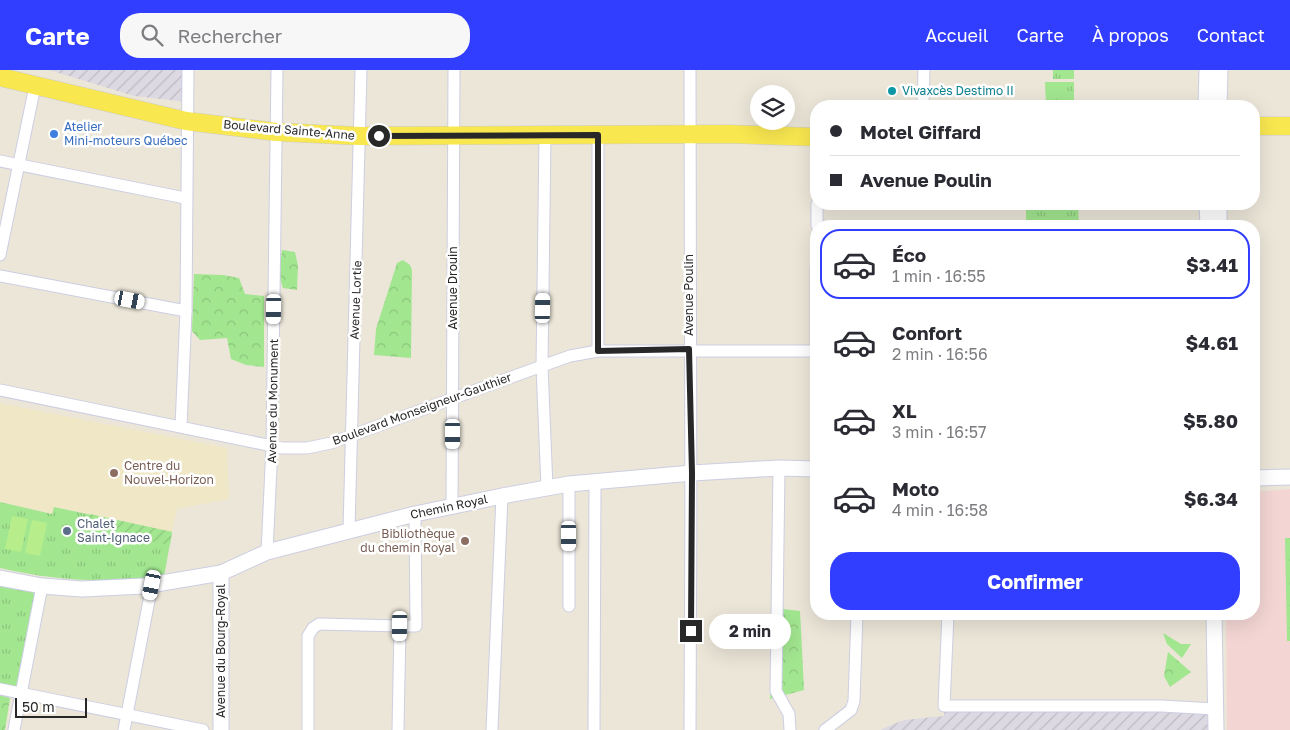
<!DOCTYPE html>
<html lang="fr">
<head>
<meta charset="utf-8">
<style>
	:root { --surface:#fff; --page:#f7f7f7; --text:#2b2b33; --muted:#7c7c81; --line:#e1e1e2; --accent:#313dff }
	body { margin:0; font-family:"Golos Text",sans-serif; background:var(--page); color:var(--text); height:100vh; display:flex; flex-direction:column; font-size:19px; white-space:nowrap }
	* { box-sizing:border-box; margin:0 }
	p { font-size:16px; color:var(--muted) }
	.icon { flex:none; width:28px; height:28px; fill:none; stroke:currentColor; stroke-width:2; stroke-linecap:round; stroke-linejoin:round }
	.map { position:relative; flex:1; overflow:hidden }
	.panel { position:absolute; left:810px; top:150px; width:450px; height:400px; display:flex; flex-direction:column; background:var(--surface); border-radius:20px; box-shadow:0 5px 20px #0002 }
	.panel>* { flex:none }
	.guide { position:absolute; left:810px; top:30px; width:450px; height:110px; border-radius:20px; box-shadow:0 5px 20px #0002; display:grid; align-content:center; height:110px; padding:0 20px; background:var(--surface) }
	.buttons { position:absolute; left:750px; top:15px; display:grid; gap:10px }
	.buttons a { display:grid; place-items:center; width:45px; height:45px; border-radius:50%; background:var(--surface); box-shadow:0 5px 20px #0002; font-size:25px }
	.scale { position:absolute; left:15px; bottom:12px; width:72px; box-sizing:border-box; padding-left:5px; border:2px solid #282828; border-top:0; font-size:14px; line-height:18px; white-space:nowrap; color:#282828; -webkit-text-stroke:4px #fff; paint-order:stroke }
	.end { position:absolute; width:22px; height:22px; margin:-11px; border:6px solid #282828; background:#fff; box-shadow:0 0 0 2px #fff }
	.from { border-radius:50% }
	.bubble { position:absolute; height:35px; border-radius:18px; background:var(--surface); box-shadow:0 5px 20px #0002; font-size:16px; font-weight:700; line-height:35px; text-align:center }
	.car { position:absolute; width:15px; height:30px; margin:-15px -8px; border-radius:6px; box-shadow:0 0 4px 1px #0007; background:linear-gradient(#fff 24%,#345 0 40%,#fff 0 76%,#345 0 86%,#fff 0) }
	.guide b { display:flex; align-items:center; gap:18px; height:48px; font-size:19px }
	.guide b+b { border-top:1px solid var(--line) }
	.guide i { width:12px; height:12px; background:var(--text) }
	ul { padding:9px 0 0; list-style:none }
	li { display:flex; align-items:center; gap:15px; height:70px; margin:0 10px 8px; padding:0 10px; border:2px solid transparent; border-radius:20px }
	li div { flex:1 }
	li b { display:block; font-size:19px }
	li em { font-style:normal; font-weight:700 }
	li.selected { border-color:var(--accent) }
	li>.icon { width:45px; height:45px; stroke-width:1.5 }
	.button { display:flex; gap:10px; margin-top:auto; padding:10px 20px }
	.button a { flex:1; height:58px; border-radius:20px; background:var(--accent); color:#fff; font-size:20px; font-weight:700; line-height:58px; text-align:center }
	header { display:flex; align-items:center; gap:30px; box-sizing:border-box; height:70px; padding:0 25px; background:var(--accent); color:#fff }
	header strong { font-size:24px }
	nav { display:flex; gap:28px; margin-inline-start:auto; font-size:18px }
	.search { width:350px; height:45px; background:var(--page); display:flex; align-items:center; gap:12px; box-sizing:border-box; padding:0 18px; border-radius:20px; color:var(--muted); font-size:19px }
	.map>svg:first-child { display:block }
	.industrial { fill:url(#industrial-furrows) }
	.education { fill:#efe7c6 }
	.medical { fill:#f3d6d4 }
	.forest { fill:url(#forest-crowns) }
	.park { fill:url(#park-tufts) }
	.garden { fill:url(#garden-furrows) }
	.pitch { fill:#b7ee8b }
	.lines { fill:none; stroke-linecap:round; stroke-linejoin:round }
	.street-casing { stroke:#cdcee2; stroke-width:13 }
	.secondary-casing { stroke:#cdcee2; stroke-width:17 }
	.primary-casing { stroke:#cbcbcb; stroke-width:19 }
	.street { stroke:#fff; stroke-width:11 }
	.secondary { stroke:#fff; stroke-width:15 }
	.primary { stroke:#f9e750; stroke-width:18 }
	.route { stroke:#282828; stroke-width:6 }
	.culture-dot { fill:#0f9aa8; stroke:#fff; stroke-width:2 }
	.shop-dot { fill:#3f7fe0; stroke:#fff; stroke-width:2 }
	.education-dot { fill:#8d6e63; stroke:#fff; stroke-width:2 }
	.service-dot { fill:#5c6f8a; stroke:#fff; stroke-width:2 }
	.labels { text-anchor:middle; stroke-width:5; stroke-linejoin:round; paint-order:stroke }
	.culture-label { font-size:12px; fill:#0d838f; stroke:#fff; text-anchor:start }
	.shop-label { font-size:12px; fill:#366cbe; stroke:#fff; text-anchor:start }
	.street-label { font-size:12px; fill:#282828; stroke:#fff }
	.education-label { font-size:12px; fill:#785e54; stroke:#fff; text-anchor:start }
	.service-label { font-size:12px; fill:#4e5e75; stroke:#fff; text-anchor:start }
</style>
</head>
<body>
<header>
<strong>Carte</strong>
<div class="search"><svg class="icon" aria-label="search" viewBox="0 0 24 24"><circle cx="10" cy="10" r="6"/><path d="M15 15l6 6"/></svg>Rechercher</div>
<nav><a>Accueil</a><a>Carte</a><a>À propos</a><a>Contact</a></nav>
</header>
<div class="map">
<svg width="1290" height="660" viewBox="0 0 1290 660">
	<defs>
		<pattern id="industrial-furrows" width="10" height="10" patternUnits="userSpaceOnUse" patternTransform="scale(1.25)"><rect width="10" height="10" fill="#ddd9e3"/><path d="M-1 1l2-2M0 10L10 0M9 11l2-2" fill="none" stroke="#bebac3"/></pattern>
		<pattern id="forest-crowns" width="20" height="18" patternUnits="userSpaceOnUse" patternTransform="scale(1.25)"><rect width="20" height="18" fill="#a2e690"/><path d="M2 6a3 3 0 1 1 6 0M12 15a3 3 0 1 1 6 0" fill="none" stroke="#8cc57c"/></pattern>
		<pattern id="park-tufts" width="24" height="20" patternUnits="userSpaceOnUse" patternTransform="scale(1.25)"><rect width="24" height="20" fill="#a2e690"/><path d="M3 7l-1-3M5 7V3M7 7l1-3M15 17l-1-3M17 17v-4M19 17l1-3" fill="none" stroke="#8cc57c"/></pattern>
		<pattern id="garden-furrows" width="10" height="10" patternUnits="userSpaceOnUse" patternTransform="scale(1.25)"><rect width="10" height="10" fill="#a2e690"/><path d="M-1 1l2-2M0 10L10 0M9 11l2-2" fill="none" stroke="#8cc57c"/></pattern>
	</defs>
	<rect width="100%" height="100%" fill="#ebe6d8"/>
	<!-- industrial -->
	<g class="industrial">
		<path d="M49,0H187V32L134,26Z"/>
		<path d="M944,636L1215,639L1216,660H880L904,650L944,646Z"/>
	</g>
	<!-- education -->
	<path class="education" d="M0,333L227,378L229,429L177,439L172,462L55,437L53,444L0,432Z"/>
	<!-- medical -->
	<path class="medical" d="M1290,419V660H1227L1226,544H1254V422Z"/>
	<!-- forest -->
	<g class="forest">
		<path d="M282,180L295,182L298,196L297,220L283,218L279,205Z"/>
		<path d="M403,190L410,195L412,200L411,288L374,285L376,259L397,193Z"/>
		<path d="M194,204L223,205L239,208L245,224L264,226V297L246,295L231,289L227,268L200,270L192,261Z"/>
		<path d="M1285,468H1290V571H1287Z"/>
		<path d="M774,538L800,541L804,620L770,629Z"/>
		<path d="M1163,563L1181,574H1191L1182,588L1167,574Z"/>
		<path d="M1168,582L1191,602L1170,617L1164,606Z"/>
		<path d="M0,625L10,628L5,660H0Z"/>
	</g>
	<!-- park -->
	<g class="park">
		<rect x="1053" y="0" width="21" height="9"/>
		<path d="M1045,12H1074V36H1046Z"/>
		<path d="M1026,134H1078L1079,156H1026Z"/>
		<path d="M0,432L52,444L54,437L172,462L164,507C103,512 61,512 0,498Z"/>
		<path d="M0,508L42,516L21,624L0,619Z"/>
	</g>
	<!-- garden -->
	<path class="garden" d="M90,444L172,462L170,475L87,458Z"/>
	<!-- pitch -->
	<g class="pitch">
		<path d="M12,446L28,449L21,482L5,479Z"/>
		<path d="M32,450L47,453L40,486L25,483Z"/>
	</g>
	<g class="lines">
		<!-- street casing -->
		<g class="street-casing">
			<g id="street">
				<path d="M923,36L924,0"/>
				<path d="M545,65L542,296L547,418"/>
				<path d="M598,65V281"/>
				<path d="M0,91L185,128"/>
				<path d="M817,156V134"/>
				<path d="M0,185L35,16"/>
				<path d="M0,206L186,241"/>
				<path d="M816,281V198"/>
				<path d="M0,320L282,378H307L331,373L542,296L570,286L598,281H816"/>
				<path d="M181,356L186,241L188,0"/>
				<path d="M779,398L776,621L789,644L790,660"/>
				<path d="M452,436L454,0"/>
				<path d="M349,460L361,0"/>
				<path d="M267,482L272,376L277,0"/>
				<path d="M569,536V414"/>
				<path d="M948,544L944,636H1162L1215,639"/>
				<path d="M0,619L203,660"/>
				<path d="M14,660L42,516"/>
				<path d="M124,660L152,515"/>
				<path d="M308,660V566L313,558L319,554L400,556"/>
				<path d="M398,660L400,556H416L415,444"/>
				<path d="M492,660L502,426"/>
				<path d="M594,660L595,412"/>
				<path d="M690,660C692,440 690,220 690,0"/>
				<path d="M825,660L851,640L854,631L857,544"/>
			</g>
		</g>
		<!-- secondary casing -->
		<g class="secondary-casing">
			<g id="secondary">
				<path d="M1206,36L1207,0"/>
				<path d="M1219,36L1220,0"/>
				<path d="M1207,134L1208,156"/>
				<path d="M1219,134V156"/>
				<path d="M1254,408L1290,407"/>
				<path d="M0,508L42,516L82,519L144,516L221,503L267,482L415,444L502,426L569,414L692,403L779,398L816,399"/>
				<path d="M1214,544L1216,660"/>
				<path d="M221,660V503"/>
			</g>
		</g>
		<!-- primary casing -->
		<g class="primary-casing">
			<g id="primary">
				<path d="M0,7L186,51L277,62L360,66L728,64L816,67"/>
				<path d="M1254,56H1290"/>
			</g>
		</g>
		<!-- street -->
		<use href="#street" class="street"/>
		<!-- secondary -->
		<use href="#secondary" class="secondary"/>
		<!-- primary -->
		<use href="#primary" class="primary"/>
	</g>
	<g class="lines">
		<!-- route -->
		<path class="route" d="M379,66L598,65V281L689,279L692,403L691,561"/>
	</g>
	<!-- markers -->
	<circle class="culture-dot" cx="892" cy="21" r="5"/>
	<circle class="shop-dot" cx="54" cy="64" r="5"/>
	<g class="education-dot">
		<circle cx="114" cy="403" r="5"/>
		<circle cx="465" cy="471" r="5"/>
	</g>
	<circle class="service-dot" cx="67" cy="461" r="5"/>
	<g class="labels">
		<!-- culture labels -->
		<g class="culture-label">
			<text x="902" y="25">Vivaxcès Destimo II</text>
		</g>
		<!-- shop labels -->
		<g class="shop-label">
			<text x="64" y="61">Atelier<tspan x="64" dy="14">Mini-moteurs Québec</tspan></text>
		</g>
		<!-- street labels -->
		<g class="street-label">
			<text transform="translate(289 60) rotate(5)" y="4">Boulevard Sainte-Anne</text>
			<text transform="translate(453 218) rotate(-90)" y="4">Avenue Drouin</text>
			<text transform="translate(689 225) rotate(-90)" y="4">Avenue Poulin</text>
			<text transform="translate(356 230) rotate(-88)" y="4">Avenue Lortie</text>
			<text transform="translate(273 331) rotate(-89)" y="4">Avenue du Monument</text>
			<text transform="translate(422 339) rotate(-20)" y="4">Boulevard Monseigneur-Gauthier</text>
			<text transform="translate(449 437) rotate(-12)" y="4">Chemin Royal</text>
			<text transform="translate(221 581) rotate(-90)" y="4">Avenue du Bourg-Royal</text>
		</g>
		<!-- education labels -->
		<g class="education-label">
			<text x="124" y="400">Centre du<tspan x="124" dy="14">Nouvel-Horizon</tspan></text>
			<text x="455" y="468" text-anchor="end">Bibliothèque<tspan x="455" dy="14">du chemin Royal</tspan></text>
		</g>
		<!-- service labels -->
		<g class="service-label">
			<text x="77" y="458">Chalet<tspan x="77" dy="14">Saint-Ignace</tspan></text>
		</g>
	</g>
</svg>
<div class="buttons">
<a><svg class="icon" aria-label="layers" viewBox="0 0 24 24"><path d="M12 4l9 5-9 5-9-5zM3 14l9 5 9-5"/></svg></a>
</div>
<div class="scale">50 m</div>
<i class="end from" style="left:379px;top:66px"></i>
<i class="end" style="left:691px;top:561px"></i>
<div class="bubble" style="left:709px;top:544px;width:82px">2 min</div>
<i class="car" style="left:130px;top:230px;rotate:101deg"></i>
<i class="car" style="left:543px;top:238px;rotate:1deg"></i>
<i class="car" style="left:274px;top:239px;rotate:181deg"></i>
<i class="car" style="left:453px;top:364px;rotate:180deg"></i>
<i class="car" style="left:569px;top:466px;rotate:180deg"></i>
<i class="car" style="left:152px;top:515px;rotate:191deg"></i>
<i class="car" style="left:400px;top:556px;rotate:181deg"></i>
<div class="guide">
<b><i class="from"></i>Motel Giffard</b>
<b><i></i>Avenue Poulin</b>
</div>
<section class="panel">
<ul>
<li class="selected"><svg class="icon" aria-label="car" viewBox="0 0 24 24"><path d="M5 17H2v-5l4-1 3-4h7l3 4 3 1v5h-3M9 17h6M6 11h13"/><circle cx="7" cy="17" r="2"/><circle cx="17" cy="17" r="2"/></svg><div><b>Éco</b><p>1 min · 16:55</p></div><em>$3.41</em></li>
<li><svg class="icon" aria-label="car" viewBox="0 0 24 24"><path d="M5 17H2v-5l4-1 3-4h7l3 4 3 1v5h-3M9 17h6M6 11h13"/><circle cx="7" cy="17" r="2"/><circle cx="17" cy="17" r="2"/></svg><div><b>Confort</b><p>2 min · 16:56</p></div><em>$4.61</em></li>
<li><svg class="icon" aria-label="car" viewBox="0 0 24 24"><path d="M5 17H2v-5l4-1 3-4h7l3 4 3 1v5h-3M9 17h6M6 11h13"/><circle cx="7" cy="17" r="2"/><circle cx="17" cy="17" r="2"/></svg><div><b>XL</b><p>3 min · 16:57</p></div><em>$5.80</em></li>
<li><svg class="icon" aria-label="car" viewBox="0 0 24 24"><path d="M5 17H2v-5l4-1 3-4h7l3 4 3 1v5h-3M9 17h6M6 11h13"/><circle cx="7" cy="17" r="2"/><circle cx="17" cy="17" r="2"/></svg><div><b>Moto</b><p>4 min · 16:58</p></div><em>$6.34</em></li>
</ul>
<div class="button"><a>Confirmer</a></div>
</section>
</div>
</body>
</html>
